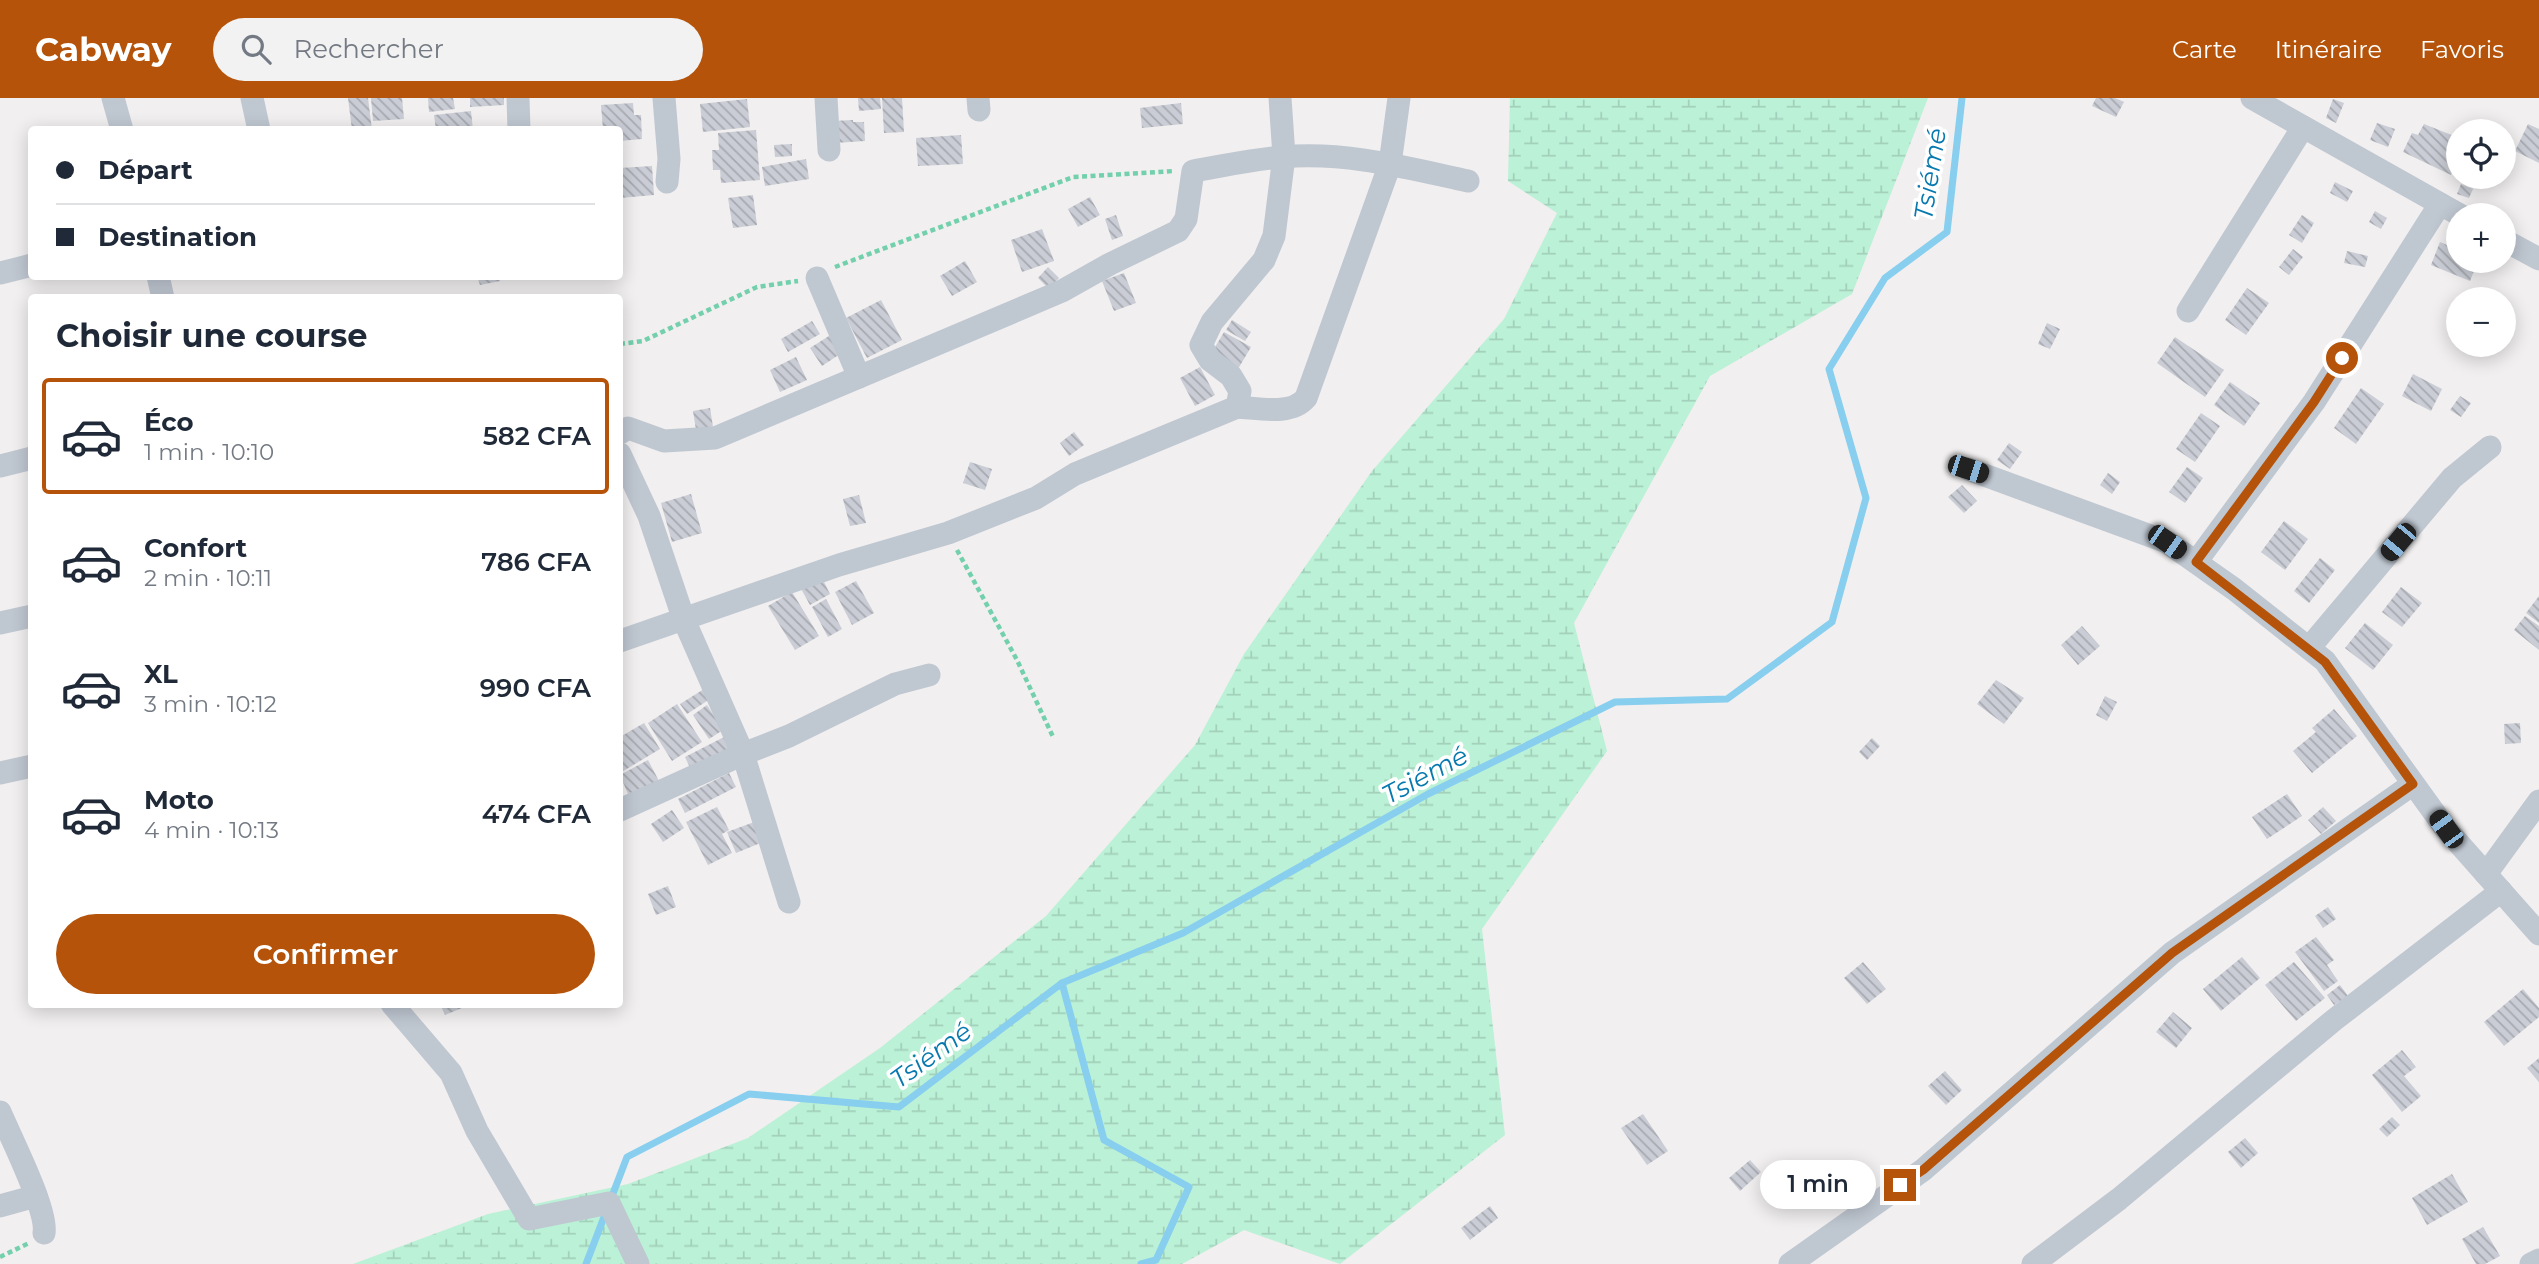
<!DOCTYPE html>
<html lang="fr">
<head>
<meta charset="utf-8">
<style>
	:root { --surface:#fff; --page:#f2f2f3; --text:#1f2937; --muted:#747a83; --line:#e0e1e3; --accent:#b45309 }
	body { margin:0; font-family:Montserrat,sans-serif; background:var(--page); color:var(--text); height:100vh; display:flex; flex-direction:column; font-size:26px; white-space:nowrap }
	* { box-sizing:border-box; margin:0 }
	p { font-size:23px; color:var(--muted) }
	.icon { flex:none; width:38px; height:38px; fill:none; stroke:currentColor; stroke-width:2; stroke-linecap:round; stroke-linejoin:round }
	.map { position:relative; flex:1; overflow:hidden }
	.details { position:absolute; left:28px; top:196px; width:595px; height:714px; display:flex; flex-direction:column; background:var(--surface); border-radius:7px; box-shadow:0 4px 18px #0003 }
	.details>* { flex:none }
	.banner { position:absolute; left:28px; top:28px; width:595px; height:154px; border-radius:7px; box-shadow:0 4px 18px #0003; display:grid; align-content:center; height:154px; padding:0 28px; background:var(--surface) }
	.controls { position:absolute; left:2446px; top:21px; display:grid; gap:14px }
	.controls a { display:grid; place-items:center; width:70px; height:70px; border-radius:50%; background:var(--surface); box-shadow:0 4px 18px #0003; font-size:35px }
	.end { position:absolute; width:32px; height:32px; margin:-16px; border:9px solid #b45309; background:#fff; box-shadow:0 0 0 4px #fff }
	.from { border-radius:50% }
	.bubble { position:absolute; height:49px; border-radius:24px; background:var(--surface); box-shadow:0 4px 18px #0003; font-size:23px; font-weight:600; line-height:49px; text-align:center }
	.car { position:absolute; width:21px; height:42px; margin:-21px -10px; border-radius:9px; box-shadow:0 0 5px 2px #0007; background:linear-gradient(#222 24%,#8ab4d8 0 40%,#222 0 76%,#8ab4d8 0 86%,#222 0) }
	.banner b { display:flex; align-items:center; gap:24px; height:66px; font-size:26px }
	.banner b+b { border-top:2px solid var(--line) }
	.banner i { width:18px; height:18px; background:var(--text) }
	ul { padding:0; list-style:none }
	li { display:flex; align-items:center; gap:21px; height:116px; margin:0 14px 10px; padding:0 14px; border:4px solid transparent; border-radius:7px }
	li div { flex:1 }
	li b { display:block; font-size:26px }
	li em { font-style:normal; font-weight:600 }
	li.active { border-color:var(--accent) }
	li>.icon { width:63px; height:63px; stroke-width:1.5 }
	h2 { padding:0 28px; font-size:32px; line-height:84px }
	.cta { display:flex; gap:14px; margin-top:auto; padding:14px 28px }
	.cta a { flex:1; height:80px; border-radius:42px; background:var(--accent); color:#fff; font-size:28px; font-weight:600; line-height:80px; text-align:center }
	header { display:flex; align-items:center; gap:42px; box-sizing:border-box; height:98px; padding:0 35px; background:var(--accent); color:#fff }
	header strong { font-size:33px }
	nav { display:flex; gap:38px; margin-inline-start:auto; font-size:24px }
	.search { width:490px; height:63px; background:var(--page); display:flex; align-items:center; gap:18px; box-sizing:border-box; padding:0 24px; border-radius:38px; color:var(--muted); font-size:26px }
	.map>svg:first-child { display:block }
	.wetland { fill:url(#wetland-marsh) }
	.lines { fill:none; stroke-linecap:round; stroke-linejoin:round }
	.stream { stroke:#87ceef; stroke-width:7 }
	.building { fill:url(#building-back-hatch) }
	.path { stroke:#72d0ac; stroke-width:4.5; stroke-dasharray:5 3.5; stroke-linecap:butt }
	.minor { stroke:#bfc7d1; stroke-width:23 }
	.route { stroke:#b45309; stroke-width:9 }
	.labels { text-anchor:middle; stroke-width:7; stroke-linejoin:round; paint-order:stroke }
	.water-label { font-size:26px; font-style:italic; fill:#0779af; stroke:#fff }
</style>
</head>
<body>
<header>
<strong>Cabway</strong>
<div class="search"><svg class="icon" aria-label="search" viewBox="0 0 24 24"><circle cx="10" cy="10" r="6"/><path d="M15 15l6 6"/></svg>Rechercher</div>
<nav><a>Carte</a><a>Itinéraire</a><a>Favoris</a></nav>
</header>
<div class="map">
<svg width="2539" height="1166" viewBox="0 0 2539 1166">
	<defs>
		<pattern id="wetland-marsh" width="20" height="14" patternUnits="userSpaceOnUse" patternTransform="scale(1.75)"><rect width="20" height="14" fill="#bbf1d6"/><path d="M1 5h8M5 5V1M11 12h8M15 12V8" fill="none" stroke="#a2d0ba"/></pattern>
		<pattern id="building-back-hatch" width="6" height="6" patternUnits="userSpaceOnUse" patternTransform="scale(1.75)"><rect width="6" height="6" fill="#cacdd5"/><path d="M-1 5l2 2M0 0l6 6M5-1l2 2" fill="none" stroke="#a6a9b0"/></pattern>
	</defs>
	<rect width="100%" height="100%" fill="#f1efef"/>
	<!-- wetland -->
	<path class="wetland" d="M1510,0H1928L1852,196L1710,278L1574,525L1607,653L1482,831L1505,1037L1340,1166L1244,1132L1182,1166H353L488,1116L628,1086L748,1040L880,950L1046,818L1195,647L1244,556L1372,373L1504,221L1557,115L1508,83Z"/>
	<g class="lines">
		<!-- stream -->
		<g class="stream">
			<path d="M1062,885L1104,1042L1189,1089L1156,1162L1141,1166"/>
			<path d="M586,1166L627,1059L749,996L899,1009L1062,885L1183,835L1428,696L1615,604L1727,601L1832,524L1866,400L1829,271L1885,180L1947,134L1962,0"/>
		</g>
	</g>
	<!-- building -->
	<g class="building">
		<path d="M348,0H368L372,32H352Z"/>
		<path d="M371,0H402L404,21L373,23Z"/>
		<path d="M428,0H453L455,11L429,14Z"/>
		<path d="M470,0H504V7L470,9Z"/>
		<path d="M858,0H880L881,11L859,13Z"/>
		<path d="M882,0H902L904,34L884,35Z"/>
		<path d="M2096,0H2115L2124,4L2116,19L2092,8Z"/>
		<path d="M747,1L750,29L703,34L700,6Z"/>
		<path d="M2333,1L2344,5L2336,25L2326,20Z"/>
		<path d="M633,5L634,17H641L642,41L620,43V32H603L601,7Z"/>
		<path d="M1181,5L1183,26L1142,30L1140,10Z"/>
		<path d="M471,13L473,32H436L434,17Z"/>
		<path d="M853,22V24H864L865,43L835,45L833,23Z"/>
		<path d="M2377,25L2395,31L2388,49L2370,42Z"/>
		<path d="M2424,26L2459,40V61L2451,77L2403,54L2412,35L2418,37Z"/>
		<path d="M2528,26L2539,31V65L2515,53Z"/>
		<path d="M756,32L760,82L721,85L720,72H713L712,52H719L718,35Z"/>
		<path d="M961,37L963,66L918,68L916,40Z"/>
		<path d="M792,46V58L775,59L774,47Z"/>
		<path d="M806,61L809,81L765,88L762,69Z"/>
		<path d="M652,68L654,97L620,100V70Z"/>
		<path d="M2335,84L2353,93L2347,104L2330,95Z"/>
		<path d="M2461,86L2473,91L2469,100L2457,96Z"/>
		<path d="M753,97L757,127L733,130L728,100Z"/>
		<path d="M1090,99L1100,117L1078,129L1068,111Z"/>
		<path d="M2375,113L2387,120L2381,131L2369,124Z"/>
		<path d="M1116,117L1123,138L1112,142L1105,121Z"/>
		<path d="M2302,117L2314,125L2302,145L2289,137Z"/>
		<path d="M1042,131L1054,163L1022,174L1011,142Z"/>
		<path d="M2450,141L2459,144V163H2478L2470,183L2431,167L2440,144L2447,147Z"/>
		<path d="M2293,151L2303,159L2289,177L2279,169Z"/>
		<path d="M2347,153L2368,158L2365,169L2344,165Z"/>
		<path d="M965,163L977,184L952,198L940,178Z"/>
		<path d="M1048,169L1059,180L1049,191L1038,180Z"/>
		<path d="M1124,175L1136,205L1114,213L1102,183Z"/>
		<path d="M477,178H499L500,183L480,187Z"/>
		<path d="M2247,190L2269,205L2246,237L2225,222Z"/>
		<path d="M881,202L902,242L867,260L846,220Z"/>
		<path d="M1232,222L1251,234L1245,243L1226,232Z"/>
		<path d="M812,223L820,236L788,254L781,241Z"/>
		<path d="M2047,225L2060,231L2050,251L2038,246Z"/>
		<path d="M1224,234L1251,249L1238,271L1211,256Z"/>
		<path d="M832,236L843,254L822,268L810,250Z"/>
		<path d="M2175,239L2224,272L2205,299L2157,265Z"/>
		<path d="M796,259L807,282L780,294L770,272Z"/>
		<path d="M1200,269L1215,297L1195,308L1180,280Z"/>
		<path d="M2413,276L2442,291L2431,313L2402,298Z"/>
		<path d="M2230,284L2260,305L2244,328L2214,307Z"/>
		<path d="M2361,290L2384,306L2356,346L2334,330Z"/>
		<path d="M2460,298L2471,305L2461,319L2450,312Z"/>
		<path d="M710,310L713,329L696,332L693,313Z"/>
		<path d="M2201,315L2220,328L2195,364L2176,351Z"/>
		<path d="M1074,334L1084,347L1069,358L1060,345Z"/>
		<path d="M2009,345L2022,354L2010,371L1997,362Z"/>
		<path d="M970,364L992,371L985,392L963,385Z"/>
		<path d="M2187,369L2203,380L2185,405L2169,394Z"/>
		<path d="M2108,375L2120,384L2112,396L2100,387Z"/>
		<path d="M1962,387L1977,403L1964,415L1948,399Z"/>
		<path d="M691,396L702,435L672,444L661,405Z"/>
		<path d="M859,397L866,425L850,428L843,401Z"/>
		<path d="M2284,423L2308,441L2285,472L2261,454Z"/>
		<path d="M2320,460L2335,472L2309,505L2294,493Z"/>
		<path d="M821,478L830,496L810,507L800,489Z"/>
		<path d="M856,483L874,515L852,527L835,494Z"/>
		<path d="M2401,489L2422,505L2402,529L2382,514Z"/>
		<path d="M792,494L819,538L795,552L768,508Z"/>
		<path d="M2539,498V525L2526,515Z"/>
		<path d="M826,501L842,531L828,539L812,509Z"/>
		<path d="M2525,518L2539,528V552L2514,532Z"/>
		<path d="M2365,525L2393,547L2373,572L2345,550Z"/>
		<path d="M2082,528L2100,548L2078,567L2061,547Z"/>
		<path d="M1996,582L2024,600L2004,626L1977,606Z"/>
		<path d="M704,591L710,601L687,616L680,606Z"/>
		<path d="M2105,598L2117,604L2107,623L2096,617Z"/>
		<path d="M677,606L702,644L672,663L648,625Z"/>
		<path d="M707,607L723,632L709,641L693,617Z"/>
		<path d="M2334,611L2357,638L2312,675L2293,653L2316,634L2312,630Z"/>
		<path d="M644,625L660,651L620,675V639Z"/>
		<path d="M2520,625L2521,645L2505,646L2504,626Z"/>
		<path d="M726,638L733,651L691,672L685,659Z"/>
		<path d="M1872,640L1880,648L1867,662L1859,654Z"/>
		<path d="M648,662L660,685L630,701L620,677Z"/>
		<path d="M729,675L736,689L685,715L678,701Z"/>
		<path d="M2287,696L2302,718L2267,741L2252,719Z"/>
		<path d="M717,709L729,732L722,736L732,755L708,767L686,724Z"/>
		<path d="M2323,709L2336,723L2321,736L2308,722Z"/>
		<path d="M672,712L684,730L663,744L651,726Z"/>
		<path d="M757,723L765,743L736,755L727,734Z"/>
		<path d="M668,788L676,809L656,817L648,796Z"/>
		<path d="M2328,809L2336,821L2323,830L2315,818Z"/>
		<path d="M2316,839L2334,862L2327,867L2338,883L2324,893L2295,854Z"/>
		<path d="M2242,859L2260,880L2221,913L2203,891Z"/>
		<path d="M1863,864L1886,891L1867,906L1844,880Z"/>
		<path d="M2294,864L2325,900L2296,923L2265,887Z"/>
		<path d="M2340,887L2348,898L2334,907L2327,897Z"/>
		<path d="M2523,891L2539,910V919L2504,948L2484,924Z"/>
		<path d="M440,906H460L462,910L445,917Z"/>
		<path d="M2173,914L2192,930L2176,950L2156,934Z"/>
		<path d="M2402,952L2416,969L2404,978L2421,998L2402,1014L2372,977Z"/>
		<path d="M2539,960V984L2527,970Z"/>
		<path d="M1945,973L1962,992L1946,1007L1928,988Z"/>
		<path d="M1643,1016L1668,1053L1647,1067L1621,1030Z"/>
		<path d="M2392,1019L2400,1027L2387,1039L2379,1031Z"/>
		<path d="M2245,1040L2258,1055L2241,1070L2228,1054Z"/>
		<path d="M1750,1062L1761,1074L1740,1093L1729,1080Z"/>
		<path d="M1834,1071L1844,1082L1824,1099L1814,1088Z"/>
		<path d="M2452,1076L2468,1104L2427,1127L2412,1100Z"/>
		<path d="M1490,1108L1498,1120L1470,1142L1461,1130Z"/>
		<path d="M2483,1129L2500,1158L2485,1166H2476L2462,1141Z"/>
	</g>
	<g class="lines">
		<!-- path -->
		<g class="path">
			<path d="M835,169L1073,79L1174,73"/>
			<path d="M620,246L643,243L757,189L798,183"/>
			<path d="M957,452L1017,562L1054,641"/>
			<path d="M0,1159L29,1145"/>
		</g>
		<!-- minor -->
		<g class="minor">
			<path d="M113,0L122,32"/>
			<path d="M252,0L259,32"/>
			<path d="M518,0L519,32"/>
			<path d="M664,0L669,61L667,84"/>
			<path d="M826,0L829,52"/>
			<path d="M978,0L979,12"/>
			<path d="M2252,0L2460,117"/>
			<path d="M2504,142L2539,161"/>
			<path d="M0,175L32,167"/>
			<path d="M158,178L163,200"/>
			<path d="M817,180L859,279"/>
			<path d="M2188,213L2303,29"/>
			<path d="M1237,309C1258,310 1291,318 1306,300L1390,66L1399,0"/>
			<path d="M620,335L628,330L664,343L715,340L1062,193L1110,166L1178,133L1186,121L1193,73C1223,68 1253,61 1283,59C1344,53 1408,70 1468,83"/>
			<path d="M620,356L649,418L684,522L743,656L789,804"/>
			<path d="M0,368L32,360"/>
			<path d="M1968,371L2167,444L2234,491L2325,563L2446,731L2539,836"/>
			<path d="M2196,464L2314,304L2440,106"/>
			<path d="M0,525L32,518"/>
			<path d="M620,543L839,467L948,435L1036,400L1075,376L1237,309L1240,293L1231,278L1210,262L1201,247L1212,224L1264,162L1274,138L1284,58L1280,0"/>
			<path d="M2309,550L2452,380L2490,349"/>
			<path d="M0,675L32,668"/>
			<path d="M620,712L743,656L789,638L895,586L929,577"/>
			<path d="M2486,776L2539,703"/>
			<path d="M392,906L451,975L477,1033L529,1121L609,1105L638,1166"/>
			<path d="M0,1014C10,1038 48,1112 44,1135"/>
			<path d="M0,1108L36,1098"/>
			<path d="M1790,1166L1923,1072L2172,855L2413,686"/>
			<path d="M2033,1166L2119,1101L2334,922L2501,793"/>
			<path d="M2531,1166L2539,1162"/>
		</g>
	</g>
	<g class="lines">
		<!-- route -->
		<path class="route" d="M1900,1087L1923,1072L2172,855L2413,686L2325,564L2196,464L2314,304L2342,260"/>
	</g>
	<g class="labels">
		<!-- water labels -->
		<g class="water-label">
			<text transform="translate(1930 76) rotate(-81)" y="9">Tsiémé</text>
			<text transform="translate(1425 677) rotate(-28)" y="9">Tsiémé</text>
			<text transform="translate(931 957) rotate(-36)" y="9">Tsiémé</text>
		</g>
	</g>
</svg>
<div class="controls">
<a><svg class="icon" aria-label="locate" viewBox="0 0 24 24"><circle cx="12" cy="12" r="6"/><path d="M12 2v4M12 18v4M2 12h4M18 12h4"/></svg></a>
<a>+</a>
<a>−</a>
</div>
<i class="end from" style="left:2342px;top:260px"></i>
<i class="end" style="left:1900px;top:1087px"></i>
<div class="bubble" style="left:1760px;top:1062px;width:116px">1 min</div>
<i class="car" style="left:1968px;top:371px;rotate:108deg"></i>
<i class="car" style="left:2167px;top:444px;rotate:125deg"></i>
<i class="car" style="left:2398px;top:444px;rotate:220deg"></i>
<i class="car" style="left:2446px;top:731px;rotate:324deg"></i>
<div class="banner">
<b><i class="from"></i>Départ</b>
<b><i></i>Destination</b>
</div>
<section class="details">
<h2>Choisir une course</h2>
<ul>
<li class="active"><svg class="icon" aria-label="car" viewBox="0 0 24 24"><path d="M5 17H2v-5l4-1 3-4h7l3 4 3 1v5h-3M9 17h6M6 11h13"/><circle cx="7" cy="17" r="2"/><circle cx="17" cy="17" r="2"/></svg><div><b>Éco</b><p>1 min · 10:10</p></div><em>582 CFA</em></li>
<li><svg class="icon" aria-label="car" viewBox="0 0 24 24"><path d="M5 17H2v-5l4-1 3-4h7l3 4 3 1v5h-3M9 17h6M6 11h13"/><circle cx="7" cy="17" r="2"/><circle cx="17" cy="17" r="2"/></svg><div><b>Confort</b><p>2 min · 10:11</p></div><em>786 CFA</em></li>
<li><svg class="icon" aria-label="car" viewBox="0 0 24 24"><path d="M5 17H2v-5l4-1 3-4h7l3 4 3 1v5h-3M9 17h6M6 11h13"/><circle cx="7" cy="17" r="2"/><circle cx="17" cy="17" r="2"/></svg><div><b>XL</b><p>3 min · 10:12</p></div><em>990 CFA</em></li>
<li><svg class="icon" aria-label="car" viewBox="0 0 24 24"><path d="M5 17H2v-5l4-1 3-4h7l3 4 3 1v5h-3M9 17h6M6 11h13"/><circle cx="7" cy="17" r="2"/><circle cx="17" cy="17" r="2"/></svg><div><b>Moto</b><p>4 min · 10:13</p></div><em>474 CFA</em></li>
</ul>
<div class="cta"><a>Confirmer</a></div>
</section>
</div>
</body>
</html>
